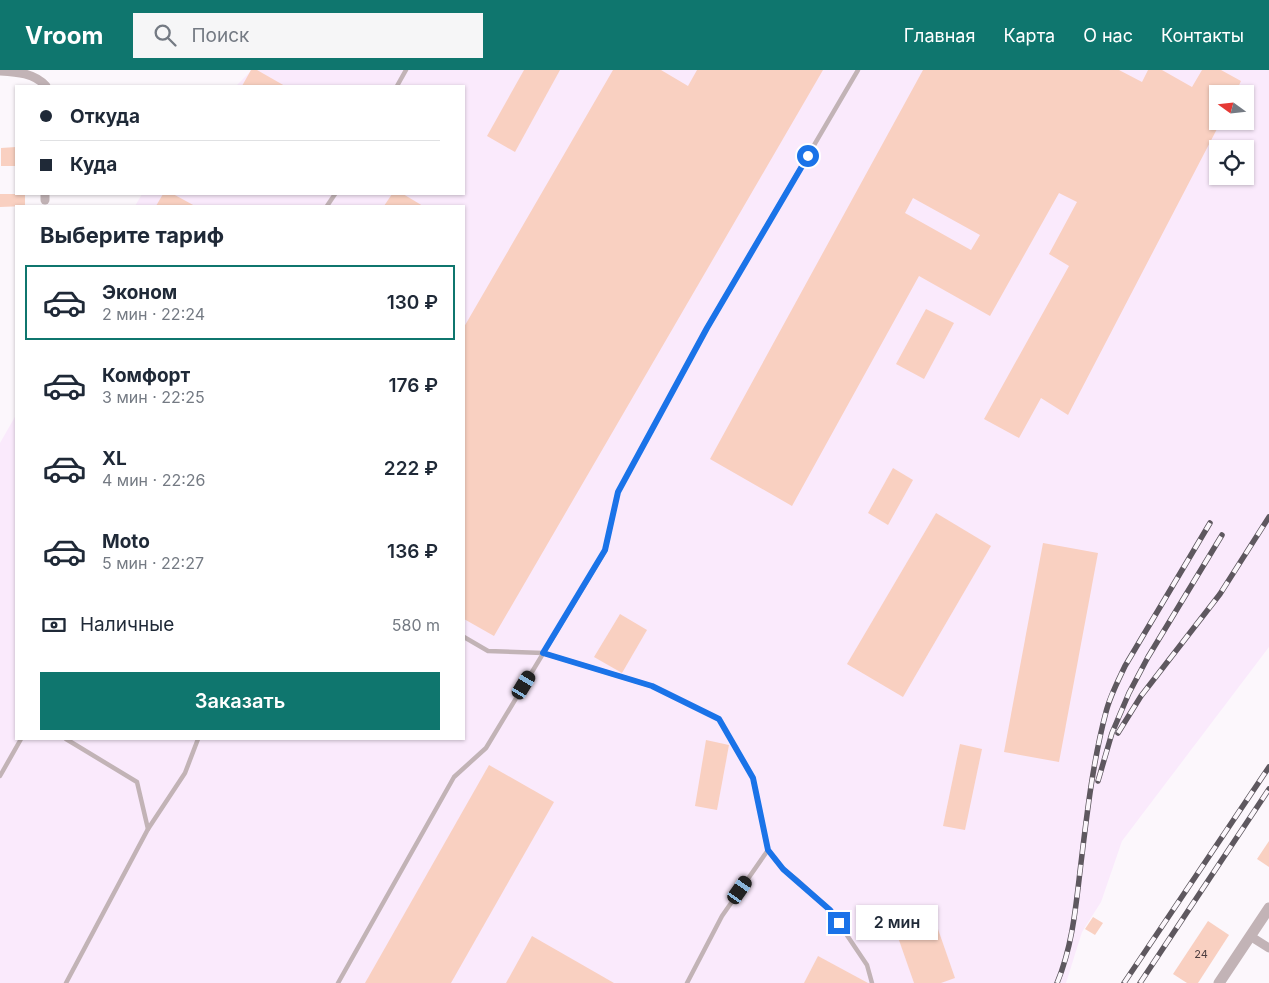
<!DOCTYPE html>
<html lang="ru">
<head>
<meta charset="utf-8">
<style>
	:root { --surface:#fff; --page:#f6f6f7; --text:#1f2937; --muted:#747a83; --line:#e0e1e3; --accent:#0f766e }
	body { margin:0; font-family:Inter,sans-serif; background:var(--page); color:var(--text); height:100vh; display:flex; flex-direction:column; font-size:19px; white-space:nowrap }
	* { box-sizing:border-box; margin:0 }
	p { font-size:16px; color:var(--muted) }
	.icon { flex:none; width:28px; height:28px; fill:none; stroke:currentColor; stroke-width:2; stroke-linecap:round; stroke-linejoin:round }
	.map { position:relative; flex:1; overflow:hidden }
	.drawer { position:absolute; left:15px; top:135px; width:450px; height:535px; display:flex; flex-direction:column; background:var(--surface); border-radius:0px; box-shadow:0 1px 4px #0004 }
	.drawer>* { flex:none }
	.hud { position:absolute; left:15px; top:15px; width:450px; height:110px; border-radius:0px; box-shadow:0 1px 4px #0004; display:grid; align-content:center; height:110px; padding:0 25px; background:var(--surface) }
	.needle { width:32px; rotate:285deg }
	.tools { position:absolute; left:1209px; top:15px; display:grid; gap:10px }
	.tools a { display:grid; place-items:center; width:45px; height:45px; border-radius:0px; background:var(--surface); box-shadow:0 1px 4px #0004; font-size:25px }
	.end { position:absolute; width:22px; height:22px; margin:-11px; border:6px solid #1a73e8; background:#fff; box-shadow:0 0 0 2px #fff }
	.from { border-radius:50% }
	.bubble { position:absolute; height:35px; border-radius:0px; background:var(--surface); box-shadow:0 1px 4px #0004; font-size:16px; font-weight:600; line-height:35px; text-align:center }
	.car { position:absolute; width:15px; height:30px; margin:-15px -8px; border-radius:6px; box-shadow:0 0 4px 1px #0007; background:linear-gradient(#222 24%,#8ab4d8 0 40%,#222 0 76%,#8ab4d8 0 86%,#222 0) }
	.hud b { display:flex; align-items:center; gap:18px; height:48px; font-size:19px }
	.hud b+b { border-top:1px solid var(--line) }
	.hud i { width:12px; height:12px; background:var(--text) }
	ul { padding:0; list-style:none }
	li { display:flex; align-items:center; gap:15px; height:75px; margin:0 10px 8px; padding:0 15px; border:2px solid transparent; border-radius:0px }
	li div { flex:1 }
	li b { display:block; font-size:19px }
	li em { font-style:normal; font-weight:600 }
	li.current { border-color:var(--accent) }
	li>.icon { width:45px; height:45px; stroke-width:1.5 }
	h2 { padding:0 25px; font-size:22px; line-height:60px }
	.pay { display:flex; align-items:center; gap:12px; height:55px; padding:0 25px; font-size:19px }
	.pay p { margin-inline-start:auto }
	.button { display:flex; gap:10px; margin-top:auto; padding:10px 25px }
	.button a { flex:1; height:58px; border-radius:0px; background:var(--accent); color:#fff; font-size:20px; font-weight:600; line-height:58px; text-align:center }
	header { display:flex; align-items:center; gap:30px; box-sizing:border-box; height:70px; padding:0 25px; background:var(--accent); color:#fff }
	header strong { font-size:24px }
	nav { display:flex; gap:28px; margin-inline-start:auto; font-size:18px }
	.search { width:350px; height:45px; background:var(--page); display:flex; align-items:center; gap:12px; box-sizing:border-box; padding:0 18px; border-radius:0px; color:var(--muted); font-size:19px }
	.map>svg:first-child { display:block }
	.built { fill:#faeafc; fill-rule:evenodd }
	.building { fill:#f9d0c1; fill-rule:evenodd }
	.lines { fill:none; stroke-linecap:round; stroke-linejoin:round }
	.service { stroke:#c2b3b6; stroke-width:4.5 }
	.minor { stroke:#c2b3b6; stroke-width:9 }
	.tertiary { stroke:#c2b3b6; stroke-width:11 }
	.rail-casing { stroke:#5e585f; stroke-width:5.5 }
	.rail { stroke:#fcf7fc; stroke-width:4; stroke-dasharray:11; stroke-linecap:butt }
	.route { stroke:#1a73e8; stroke-width:6 }
	.labels { text-anchor:middle; stroke-width:4; stroke-linejoin:round; paint-order:stroke }
	.number-label { font-size:11px; fill:#4d3e40 }
</style>
</head>
<body>
<header>
<strong>Vroom</strong>
<div class="search"><svg class="icon" aria-label="search" viewBox="0 0 24 24"><circle cx="10" cy="10" r="6"/><path d="M15 15l6 6"/></svg>Поиск</div>
<nav><a>Главная</a><a>Карта</a><a>О нас</a><a>Контакты</a></nav>
</header>
<div class="map">
<svg width="1269" height="913" viewBox="0 0 1269 913">
	<rect width="100%" height="100%" fill="#fcf7fc"/>
	<!-- built -->
	<path class="built" d="M252,0H1269V577L1122,771L1101,832L1082,862L1066,913H0V373L16,345V669H464V136H135L142,124H464V16H236ZM1218,24H1245V51H1218ZM1218,79H1245V106H1218Z"/>
	<!-- building -->
	<g class="building">
		<path d="M251,0H257L285,16H242Z"/>
		<path d="M524,0H560L515,82L487,66Z"/>
		<path d="M613,0H661L688,16L697,0H823L494,566L464,549V257Z"/>
		<path d="M923,0H1119L1142,12L1148,0H1162L1192,17L1202,0H1221L1241,11L1235,24H1218V57L1068,345L1041,328L1019,368L984,349L1069,196L1049,184L1077,132L1059,123L990,246L919,206L792,436L710,389ZM913,128L980,165L971,180L905,143Z"/>
		<path d="M16,77V96H1V78Z"/>
		<path d="M0,124H25V136L0,137Z"/>
		<path d="M163,124H173L195,136H156Z"/>
		<path d="M392,124H403L423,136H384Z"/>
		<path d="M926,239L954,253L924,309L896,294Z"/>
		<path d="M893,398L913,410L888,455L868,443Z"/>
		<path d="M936,443L991,476L903,627L847,594Z"/>
		<path d="M1043,473L1098,483L1059,692L1004,682Z"/>
		<path d="M620,544L647,560L622,603L594,587Z"/>
		<path d="M706,670L729,675L717,740L695,736Z"/>
		<path d="M960,674L982,679L965,760L943,756Z"/>
		<path d="M489,695L554,732L451,913H365Z"/>
		<path d="M1269,771V797L1257,789Z"/>
		<path d="M931,839L955,908L941,913H914L893,853Z"/>
		<path d="M1093,847L1103,853L1095,865L1085,859Z"/>
		<path d="M1208,851L1229,865L1198,913H1187L1173,904Z"/>
		<path d="M532,866L614,913H506Z"/>
		<path d="M818,886L868,913H804Z"/>
	</g>
	<g class="lines">
		<!-- service -->
		<g class="service">
			<path d="M397,16L406,0"/>
			<path d="M327,136L335,124"/>
			<path d="M464,567L488,581L543,583L652,616L719,649L753,708L768,780L783,799L796,809L830,840L867,895L872,913"/>
			<path d="M0,706L21,669"/>
			<path d="M148,759L185,703L198,669"/>
			<path d="M66,913L148,759L137,712L66,669"/>
			<path d="M338,913L454,707L486,678L605,481L618,422L707,258L858,0"/>
			<path d="M687,913L722,846L768,780"/>
		</g>
		<!-- minor -->
		<g class="minor">
			<path d="M0,1C17,2 34,3 46,16"/>
			<path d="M45,130V124"/>
			<path d="M1250,866L1269,878"/>
		</g>
		<!-- tertiary -->
		<path class="tertiary" d="M1219,913L1269,838"/>
		<!-- rail casing -->
		<g class="rail-casing">
			<g id="rail">
				<path d="M1118,663L1141,626L1220,524L1269,447"/>
				<path d="M1098,711L1112,663L1129,623L1148,587L1222,465"/>
				<path d="M1057,913C1073,875 1076,834 1081,793C1087,743 1093,691 1106,642C1110,626 1118,611 1125,596L1210,453"/>
				<path d="M1124,913L1269,697"/>
				<path d="M1140,913L1269,719"/>
			</g>
		</g>
		<!-- rail -->
		<use href="#rail" class="rail"/>
	</g>
	<g class="lines">
		<!-- route -->
		<path class="route" d="M808,86L707,258L618,422L605,480L543,583L652,616L719,649L753,708L768,780L783,799L830,840L839,853"/>
	</g>
	<g class="labels">
		<!-- number labels -->
		<g class="number-label">
			<text x="1201" y="888">24</text>
		</g>
	</g>
</svg>
<div class="tools">
<a><svg class="needle" viewBox="-14 -14 28 28"><path d="M0-13l5 13h-10z" fill="#e53935"/><path d="M0 13l5-13h-10z" fill="#747a83"/></svg></a>
<a><svg class="icon" aria-label="locate" viewBox="0 0 24 24"><circle cx="12" cy="12" r="6"/><path d="M12 2v4M12 18v4M2 12h4M18 12h4"/></svg></a>
</div>
<i class="end from" style="left:808px;top:86px"></i>
<i class="end" style="left:839px;top:853px"></i>
<div class="bubble" style="left:856px;top:835px;width:82px">2 мин</div>
<i class="car" style="left:524px;top:615px;rotate:31deg"></i>
<i class="car" style="left:740px;top:820px;rotate:35deg"></i>
<div class="hud">
<b><i class="from"></i>Откуда</b>
<b><i></i>Куда</b>
</div>
<section class="drawer">
<h2>Выберите тариф</h2>
<ul>
<li class="current"><svg class="icon" aria-label="car" viewBox="0 0 24 24"><path d="M5 17H2v-5l4-1 3-4h7l3 4 3 1v5h-3M9 17h6M6 11h13"/><circle cx="7" cy="17" r="2"/><circle cx="17" cy="17" r="2"/></svg><div><b>Эконом</b><p>2 мин · 22:24</p></div><em>130 ₽</em></li>
<li><svg class="icon" aria-label="car" viewBox="0 0 24 24"><path d="M5 17H2v-5l4-1 3-4h7l3 4 3 1v5h-3M9 17h6M6 11h13"/><circle cx="7" cy="17" r="2"/><circle cx="17" cy="17" r="2"/></svg><div><b>Комфорт</b><p>3 мин · 22:25</p></div><em>176 ₽</em></li>
<li><svg class="icon" aria-label="car" viewBox="0 0 24 24"><path d="M5 17H2v-5l4-1 3-4h7l3 4 3 1v5h-3M9 17h6M6 11h13"/><circle cx="7" cy="17" r="2"/><circle cx="17" cy="17" r="2"/></svg><div><b>XL</b><p>4 мин · 22:26</p></div><em>222 ₽</em></li>
<li><svg class="icon" aria-label="car" viewBox="0 0 24 24"><path d="M5 17H2v-5l4-1 3-4h7l3 4 3 1v5h-3M9 17h6M6 11h13"/><circle cx="7" cy="17" r="2"/><circle cx="17" cy="17" r="2"/></svg><div><b>Moto</b><p>5 мин · 22:27</p></div><em>136 ₽</em></li>
</ul>
<div class="pay"><svg class="icon" aria-label="cash" viewBox="0 0 24 24"><path d="M3 7h18v10H3z"/><circle cx="12" cy="12" r="2"/></svg>Наличные<p>580 m</p></div>
<div class="button"><a>Заказать</a></div>
</section>
</div>
</body>
</html>
